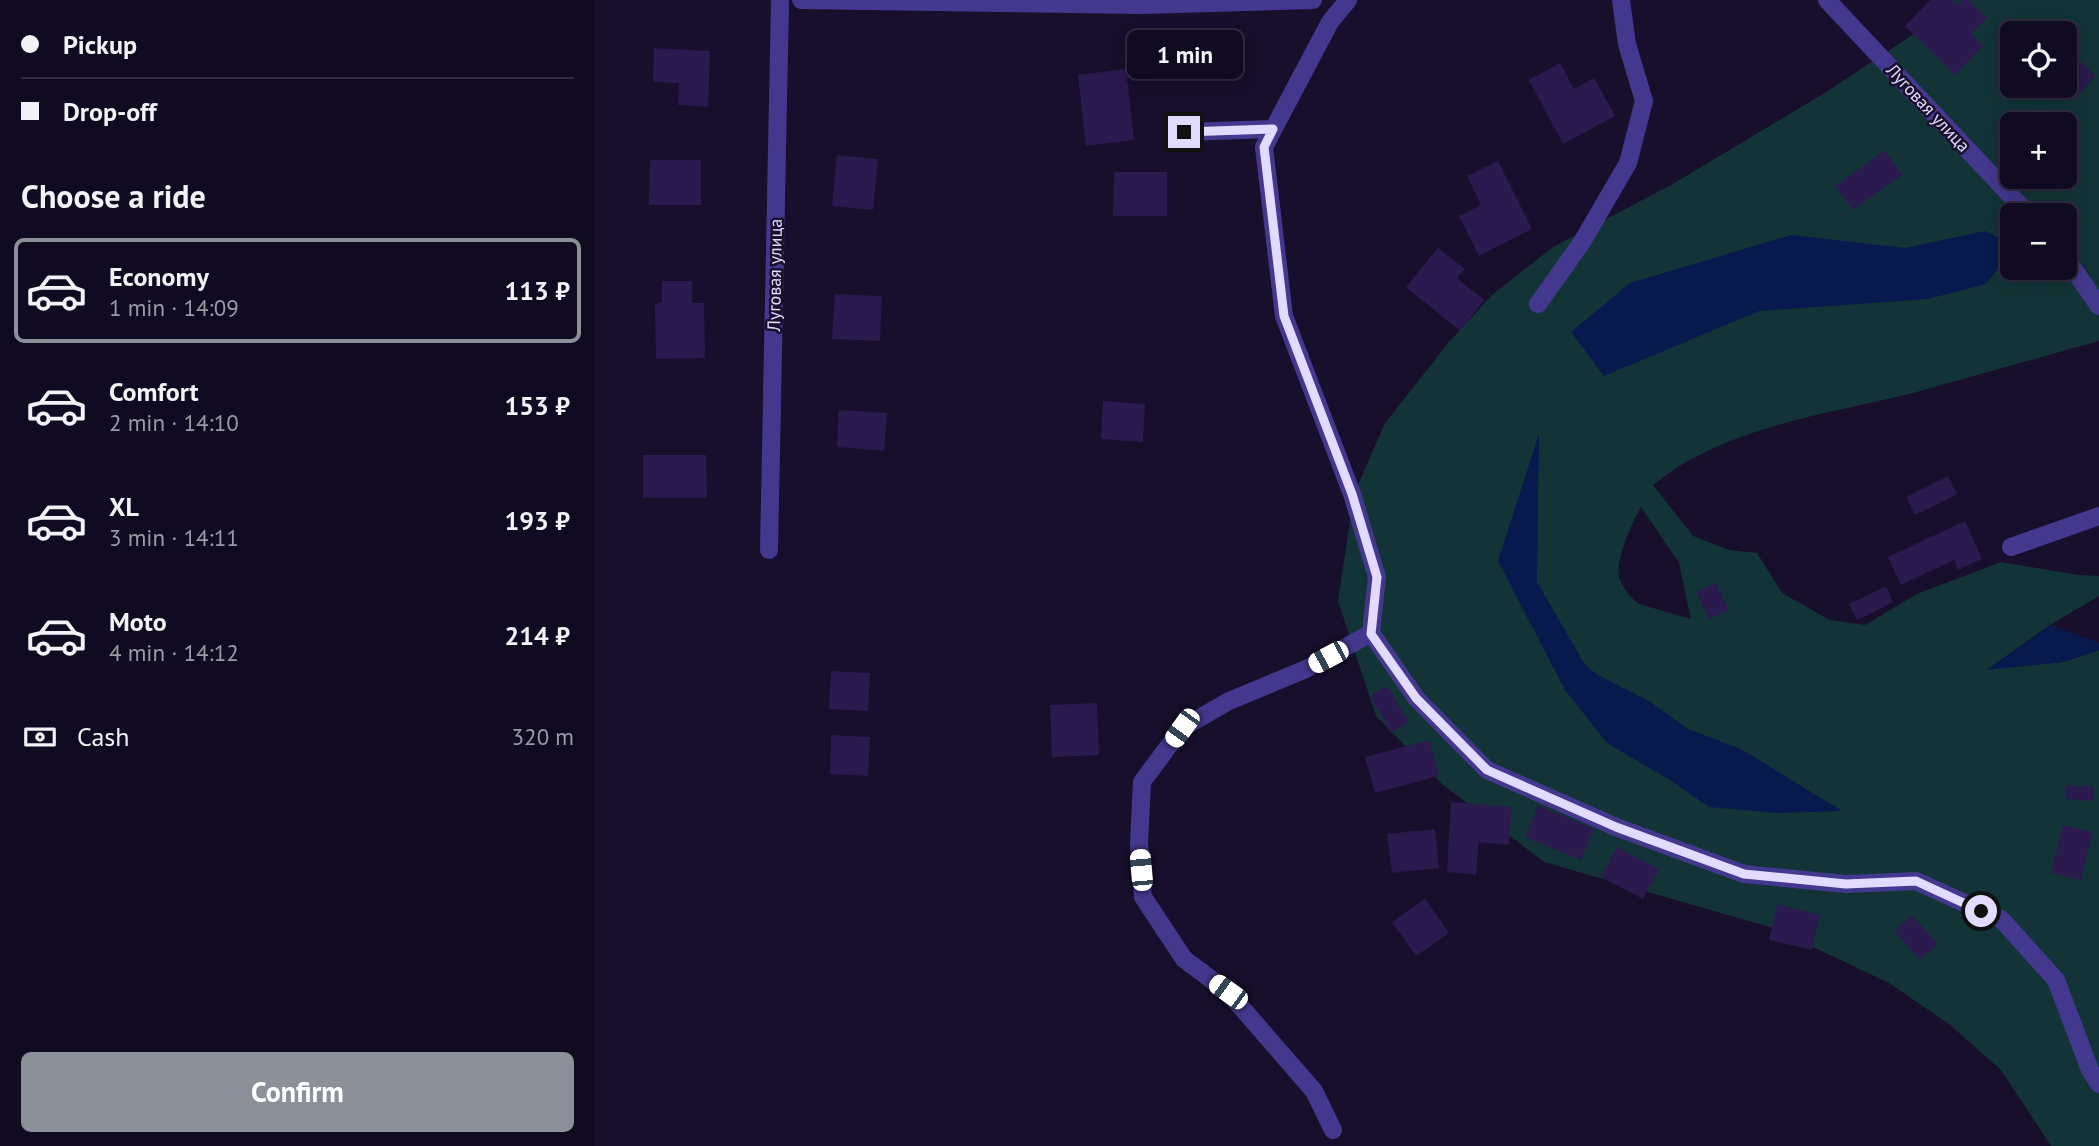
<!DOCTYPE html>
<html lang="en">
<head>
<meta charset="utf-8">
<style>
	:root { --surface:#110b21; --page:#1e192e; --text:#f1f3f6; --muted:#9c9ba5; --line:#302b3f; --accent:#8c9099 }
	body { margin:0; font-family:"PT Sans",sans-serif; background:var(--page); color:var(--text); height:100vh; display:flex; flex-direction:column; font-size:26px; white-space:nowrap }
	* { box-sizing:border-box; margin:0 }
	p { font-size:23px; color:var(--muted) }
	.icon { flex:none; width:38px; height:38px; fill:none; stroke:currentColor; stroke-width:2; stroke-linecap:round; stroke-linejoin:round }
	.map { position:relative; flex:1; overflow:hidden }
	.drawer { display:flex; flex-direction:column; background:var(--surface); width:595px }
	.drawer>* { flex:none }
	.top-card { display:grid; align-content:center; height:154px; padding:0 21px; background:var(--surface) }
	.buttons { position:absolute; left:1405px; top:21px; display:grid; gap:14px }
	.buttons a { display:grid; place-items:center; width:77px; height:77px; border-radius:10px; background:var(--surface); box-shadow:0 4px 18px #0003,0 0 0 2px var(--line); font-size:35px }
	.end { position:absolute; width:32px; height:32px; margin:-16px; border:9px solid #e3dbff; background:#111; box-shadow:0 0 0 4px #111 }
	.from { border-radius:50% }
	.bubble { position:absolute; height:49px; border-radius:10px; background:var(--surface); box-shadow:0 4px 18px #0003,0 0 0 2px var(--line); font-size:23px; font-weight:600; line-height:49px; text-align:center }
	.car { position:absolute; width:21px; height:42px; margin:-21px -10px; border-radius:9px; box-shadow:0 0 5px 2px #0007; background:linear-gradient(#fff 24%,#345 0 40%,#fff 0 76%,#345 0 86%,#fff 0) }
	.top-card b { display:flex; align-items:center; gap:24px; height:66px; font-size:26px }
	.top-card b+b { border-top:2px solid var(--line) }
	.top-card i { width:18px; height:18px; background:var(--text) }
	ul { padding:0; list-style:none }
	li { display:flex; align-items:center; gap:21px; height:105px; margin:0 14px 10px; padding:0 7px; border:4px solid transparent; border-radius:10px }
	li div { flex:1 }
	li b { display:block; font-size:26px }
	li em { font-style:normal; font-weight:600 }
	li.active { border-color:var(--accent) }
	li>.icon { width:63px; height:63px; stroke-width:1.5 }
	h2 { padding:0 21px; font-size:32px; line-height:84px }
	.pay { display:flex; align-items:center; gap:18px; height:77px; padding:0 21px; font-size:26px }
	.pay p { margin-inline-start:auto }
	.button { display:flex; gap:14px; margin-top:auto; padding:14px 21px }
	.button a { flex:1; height:80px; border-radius:10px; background:var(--accent); color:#fff; font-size:28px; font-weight:600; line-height:80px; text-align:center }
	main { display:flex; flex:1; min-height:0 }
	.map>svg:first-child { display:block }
	.green { fill:#123437; fill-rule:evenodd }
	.water { fill:#07194d }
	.building { fill:#2a1a4e }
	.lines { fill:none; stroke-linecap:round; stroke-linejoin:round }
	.street { stroke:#44388e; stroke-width:18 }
	.route { stroke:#e3dbff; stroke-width:9 }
	.labels { text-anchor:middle; stroke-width:5; stroke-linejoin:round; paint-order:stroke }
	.street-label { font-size:18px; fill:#e3dbff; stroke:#170f2c }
</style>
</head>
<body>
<main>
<section class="drawer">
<div class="top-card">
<b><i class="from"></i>Pickup</b>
<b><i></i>Drop-off</b>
</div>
<h2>Choose a ride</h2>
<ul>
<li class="active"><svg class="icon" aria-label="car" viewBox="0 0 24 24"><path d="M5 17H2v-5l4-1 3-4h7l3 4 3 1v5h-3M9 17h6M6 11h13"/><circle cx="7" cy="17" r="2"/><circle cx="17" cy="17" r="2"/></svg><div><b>Economy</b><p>1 min · 14:09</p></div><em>113 ₽</em></li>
<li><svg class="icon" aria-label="car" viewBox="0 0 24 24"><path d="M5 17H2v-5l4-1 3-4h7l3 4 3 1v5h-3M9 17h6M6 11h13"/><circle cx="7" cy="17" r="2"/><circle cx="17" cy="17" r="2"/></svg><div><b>Comfort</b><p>2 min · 14:10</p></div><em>153 ₽</em></li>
<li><svg class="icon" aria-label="car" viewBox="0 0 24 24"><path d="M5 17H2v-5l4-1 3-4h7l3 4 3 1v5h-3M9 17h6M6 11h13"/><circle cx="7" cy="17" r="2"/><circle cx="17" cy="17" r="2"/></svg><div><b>XL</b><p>3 min · 14:11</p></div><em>193 ₽</em></li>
<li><svg class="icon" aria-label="car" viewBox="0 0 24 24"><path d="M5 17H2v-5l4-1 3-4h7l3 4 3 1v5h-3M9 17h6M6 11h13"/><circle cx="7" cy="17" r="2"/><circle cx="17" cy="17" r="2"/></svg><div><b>Moto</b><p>4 min · 14:12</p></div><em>214 ₽</em></li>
</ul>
<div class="pay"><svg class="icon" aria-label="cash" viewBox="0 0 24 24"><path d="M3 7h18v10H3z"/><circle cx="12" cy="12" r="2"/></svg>Cash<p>320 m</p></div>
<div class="button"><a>Confirm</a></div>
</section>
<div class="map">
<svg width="1504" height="1146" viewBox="0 0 1504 1146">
	<rect width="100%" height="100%" fill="#170f2c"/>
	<!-- green -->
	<path class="green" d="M1357,0H1504V341C1442,358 1380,376 1318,393C1231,415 1130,426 1058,485L1098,536L1134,550L1162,553L1187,593L1235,620L1270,625L1322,594L1406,562L1484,575L1504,576V596L1455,625L1393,669L1468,662L1504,650V1146H1456L1406,1070L1354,1024L1294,983L1178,928L949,862L847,784L781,716L743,601L759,494L790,423L854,342L897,295L958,247L1076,185L1228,94L1328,28ZM1418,33H1470V86H1418ZM1418,124H1470V177H1418ZM1418,215H1470V268H1418ZM1046,507L1084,563L1096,619L1044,604C1036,599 1026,585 1024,577C1020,560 1038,521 1046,507Z"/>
	<!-- water -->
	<g class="water">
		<path d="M1390,231L1418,245L1417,250L1391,284L1333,299L1164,311L1009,376L976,332L1035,283L1196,235L1310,248Z"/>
		<path d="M944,434L942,582L990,665L1003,675L1054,701L1093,729L1146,749L1247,811L1183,813L1114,807L1075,780L1012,743L970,690L903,561Z"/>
		<path d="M1456,625L1504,643V650L1468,662L1392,670Z"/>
	</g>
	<!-- building -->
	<g class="building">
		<path d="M1335,0H1357L1362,5L1367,0H1373L1392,18L1376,34L1388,46L1360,75L1310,26Z"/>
		<path d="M59,48L115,51L113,107L83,105L84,83L58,82Z"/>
		<path d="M1482,58L1501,76L1479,100L1463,86H1470V71Z"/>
		<path d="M965,63L979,89L999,78L1020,116L968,144L934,80Z"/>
		<path d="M531,69L539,140L491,146L483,75Z"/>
		<path d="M1290,150L1307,175L1258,210L1240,186Z"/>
		<path d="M242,155L283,159L278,210L237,206Z"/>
		<path d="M55,160H106V205H54Z"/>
		<path d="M903,161L937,229L884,256L864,216L886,205L872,176Z"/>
		<path d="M519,172H572V216H518Z"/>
		<path d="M843,248L870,269L862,278L889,300L865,331L811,287Z"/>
		<path d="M67,281H97V303H109L110,358L61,359L60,304L67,302Z"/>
		<path d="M240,294L287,296L285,341L237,339Z"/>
		<path d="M508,401L550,404L548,442L506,439Z"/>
		<path d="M244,410L292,413L289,451L242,447Z"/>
		<path d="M48,455H111L112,498H48Z"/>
		<path d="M1353,476L1362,494L1320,515L1311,497Z"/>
		<path d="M1370,521L1387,559L1363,570L1359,560L1306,585L1293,557Z"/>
		<path d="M1121,583L1134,610L1114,619L1101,592Z"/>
		<path d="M1291,586L1298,602L1262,620L1254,604Z"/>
		<path d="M236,671L275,673L273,711L234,709Z"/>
		<path d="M792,686L814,722L796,733L775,696Z"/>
		<path d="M502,703L504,755L457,757L455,705Z"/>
		<path d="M236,735L275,737L273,776L235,774Z"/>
		<path d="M835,740L844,776L780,793L770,757Z"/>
		<path d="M1471,785L1499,787L1498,801L1470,799Z"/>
		<path d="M856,802L917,807L914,845L884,842L881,875L852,872Z"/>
		<path d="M943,805L999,829L986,860L930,837Z"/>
		<path d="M1468,825L1498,832L1486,880L1456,873Z"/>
		<path d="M840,829L844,868L797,873L792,834Z"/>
		<path d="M1022,847L1064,869L1048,899L1006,877Z"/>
		<path d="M830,899L854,933L821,956L797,922Z"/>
		<path d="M1182,904L1225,915L1217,950L1174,940Z"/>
		<path d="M1317,915L1343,944L1325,960L1299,931Z"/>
	</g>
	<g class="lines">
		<!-- street -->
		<g class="street">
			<path d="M206,0L547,5L718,0"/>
			<path d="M753,0L735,22L669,147L689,316L757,494L782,577L776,633L821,698L892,770L1021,827L1149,874L1251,884L1321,881L1407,920L1461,980L1495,1070L1504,1084"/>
			<path d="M1232,0L1434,215"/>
			<path d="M589,132L678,129"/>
			<path d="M1470,257L1504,306"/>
			<path d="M943,304L987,242L1033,163L1049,101L1032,44L1026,0"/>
			<path d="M1416,547L1504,516"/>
			<path d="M174,550L185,0"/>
			<path d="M738,1130L719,1091L633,992L589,959L548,897L544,843L547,782L587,728L634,701L711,669L776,633"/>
		</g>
	</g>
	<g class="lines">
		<!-- route -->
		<path class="route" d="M589,132L678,129L669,147L689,316L757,494L782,577L776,634L821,698L892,770L1021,827L1149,874L1251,884L1321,881L1386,911"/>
	</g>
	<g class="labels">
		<!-- street labels -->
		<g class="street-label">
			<text transform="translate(1333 108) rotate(47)" y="6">Луговая улица</text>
			<text transform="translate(180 275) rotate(-89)" y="6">Луговая улица</text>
		</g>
	</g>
</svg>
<div class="buttons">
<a><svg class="icon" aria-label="locate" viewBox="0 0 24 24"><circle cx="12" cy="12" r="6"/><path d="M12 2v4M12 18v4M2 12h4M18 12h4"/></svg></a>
<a>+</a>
<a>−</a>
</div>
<i class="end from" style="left:1386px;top:911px"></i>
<i class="end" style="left:589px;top:132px"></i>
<div class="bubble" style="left:532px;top:30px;width:116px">1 min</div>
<i class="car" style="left:733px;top:657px;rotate:242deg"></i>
<i class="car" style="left:587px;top:728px;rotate:216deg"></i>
<i class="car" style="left:546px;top:870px;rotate:355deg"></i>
<i class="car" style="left:633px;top:992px;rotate:306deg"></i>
</div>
</main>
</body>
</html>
